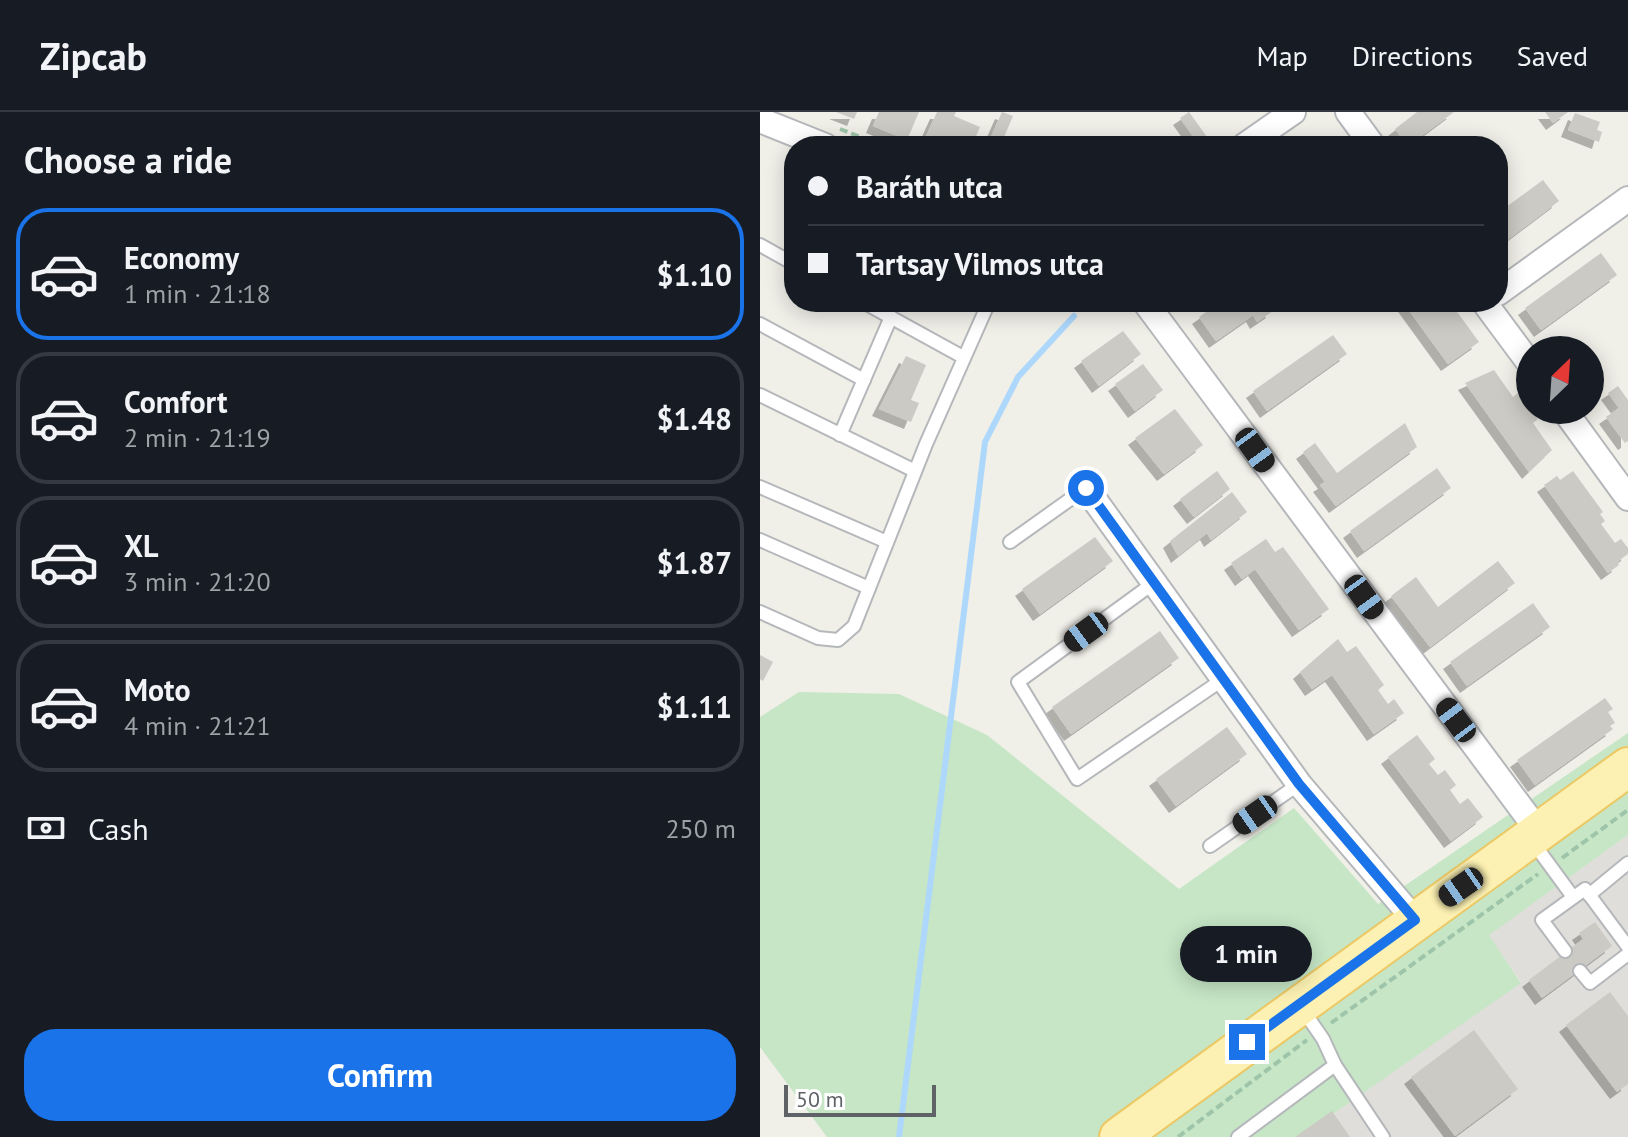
<!DOCTYPE html>
<html lang="en">
<head>
<meta charset="utf-8">
<style>
	:root { --surface:#171b24; --page:#242831; --text:#f1f3f6; --muted:#9ea1a6; --line:#363941; --accent:#1a73e8 }
	body { margin:0; font-family:"PT Sans",sans-serif; background:var(--page); color:var(--text); height:100vh; display:flex; flex-direction:column; font-size:30px; white-space:nowrap }
	* { box-sizing:border-box; margin:0 }
	p { font-size:26px; color:var(--muted) }
	.icon { flex:none; width:44px; height:44px; fill:none; stroke:currentColor; stroke-width:2; stroke-linecap:round; stroke-linejoin:round }
	.map { position:relative; flex:1; overflow:hidden }
	.panel { display:flex; flex-direction:column; background:var(--surface); width:760px }
	.panel>* { flex:none }
	.hud { position:absolute; left:24px; top:24px; width:724px; height:176px; border-radius:32px; box-shadow:0 4px 20px #0003; display:grid; align-content:center; height:176px; padding:0 24px; background:var(--surface) }
	.needle { width:52px; rotate:25deg }
	.buttons { position:absolute; left:756px; top:224px; display:grid; gap:16px }
	.buttons a { display:grid; place-items:center; width:88px; height:88px; border-radius:50%; background:var(--surface); box-shadow:0 4px 20px #0003; font-size:40px }
	.scale { position:absolute; left:24px; bottom:20px; width:152px; box-sizing:border-box; padding-left:8px; border:4px solid #5f6367; border-top:0; font-size:22px; line-height:28px; white-space:nowrap; color:#5f6367; -webkit-text-stroke:6px #fff; paint-order:stroke }
	.end { position:absolute; width:36px; height:36px; margin:-18px; border:10px solid #1a73e8; background:#fff; box-shadow:0 0 0 4px #fff }
	.from { border-radius:50% }
	.bubble { position:absolute; height:56px; border-radius:28px; background:var(--surface); box-shadow:0 4px 20px #0003; font-size:26px; font-weight:800; line-height:56px; text-align:center }
	.car { position:absolute; width:24px; height:48px; margin:-24px -12px; border-radius:10px; box-shadow:0 0 6px 2px #0007; background:linear-gradient(#222 24%,#8ab4d8 0 40%,#222 0 76%,#8ab4d8 0 86%,#222 0) }
	.hud b { display:flex; align-items:center; gap:28px; height:76px; font-size:30px }
	.hud b+b { border-top:2px solid var(--line) }
	.hud i { width:20px; height:20px; background:var(--text) }
	ul { padding:0; list-style:none }
	li { display:flex; align-items:center; gap:24px; height:132px; margin:0 16px 12px; padding:0 8px; border:4px solid var(--line); border-radius:32px }
	li div { flex:1 }
	li b { display:block; font-size:30px }
	li em { font-style:normal; font-weight:800 }
	li.active { border-color:var(--accent) }
	li>.icon { width:72px; height:72px; stroke-width:1.5 }
	h2 { padding:0 24px; font-size:36px; line-height:96px }
	.pay { display:flex; align-items:center; gap:20px; height:88px; padding:0 24px; font-size:30px }
	.pay p { margin-inline-start:auto }
	.cta { display:flex; gap:16px; margin-top:auto; padding:16px 24px }
	.cta a { flex:1; height:92px; border-radius:32px; background:var(--accent); color:#fff; font-size:32px; font-weight:800; line-height:92px; text-align:center }
	header { display:flex; align-items:center; gap:48px; box-sizing:border-box; height:112px; padding:0 40px; background:var(--surface); border-bottom:2px solid var(--line) }
	header strong { font-size:38px }
	nav { display:flex; gap:44px; margin-inline-start:auto; font-size:28px }
	main { display:flex; flex:1; min-height:0 }
	.map>svg:first-child { display:block }
	.industrial { fill:#dfdeda }
	.green { fill:#c6e6c6 }
	.lines { fill:none; stroke-linecap:round; stroke-linejoin:round }
	.stream { stroke:#add8fc; stroke-width:6 }
	.building { fill:#cccac4; filter:url(#shadow) }
	.lane-casing { stroke:#b5b8bb; stroke-width:16 }
	.street-casing { stroke:#b5b8bb; stroke-width:28 }
	.primary-casing { stroke:#ecc865; stroke-width:42 }
	.path { stroke:#9ec5a9; stroke-width:4; stroke-dasharray:8 4; stroke-linecap:butt }
	.lane { stroke:#fff; stroke-width:12 }
	.street { stroke:#fff; stroke-width:24 }
	.primary { stroke:#fcf1b2; stroke-width:38 }
	.route { stroke:#1a73e8; stroke-width:10 }
</style>
</head>
<body>
<header>
<strong>Zipcab</strong>
<nav><a>Map</a><a>Directions</a><a>Saved</a></nav>
</header>
<main>
<section class="panel">
<h2>Choose a ride</h2>
<ul>
<li class="active"><svg class="icon" aria-label="car" viewBox="0 0 24 24"><path d="M5 17H2v-5l4-1 3-4h7l3 4 3 1v5h-3M9 17h6M6 11h13"/><circle cx="7" cy="17" r="2"/><circle cx="17" cy="17" r="2"/></svg><div><b>Economy</b><p>1 min · 21:18</p></div><em>$1.10</em></li>
<li><svg class="icon" aria-label="car" viewBox="0 0 24 24"><path d="M5 17H2v-5l4-1 3-4h7l3 4 3 1v5h-3M9 17h6M6 11h13"/><circle cx="7" cy="17" r="2"/><circle cx="17" cy="17" r="2"/></svg><div><b>Comfort</b><p>2 min · 21:19</p></div><em>$1.48</em></li>
<li><svg class="icon" aria-label="car" viewBox="0 0 24 24"><path d="M5 17H2v-5l4-1 3-4h7l3 4 3 1v5h-3M9 17h6M6 11h13"/><circle cx="7" cy="17" r="2"/><circle cx="17" cy="17" r="2"/></svg><div><b>XL</b><p>3 min · 21:20</p></div><em>$1.87</em></li>
<li><svg class="icon" aria-label="car" viewBox="0 0 24 24"><path d="M5 17H2v-5l4-1 3-4h7l3 4 3 1v5h-3M9 17h6M6 11h13"/><circle cx="7" cy="17" r="2"/><circle cx="17" cy="17" r="2"/></svg><div><b>Moto</b><p>4 min · 21:21</p></div><em>$1.11</em></li>
</ul>
<div class="pay"><svg class="icon" aria-label="cash" viewBox="0 0 24 24"><path d="M3 7h18v10H3z"/><circle cx="12" cy="12" r="2"/></svg>Cash<p>250 m</p></div>
<div class="cta"><a>Confirm</a></div>
</section>
<div class="map">
<svg width="868" height="1025" viewBox="0 0 868 1025">
	<defs>
		<filter id="shadow"><feDropShadow dx="-7" dy="7" stdDeviation="0" flood-color="#0004"/></filter>
	</defs>
	<rect width="100%" height="100%" fill="#f0efe8"/>
	<!-- industrial -->
	<path class="industrial" d="M868,723V1025H540L761,870L728,823Z"/>
	<!-- green -->
	<path class="green" d="M39,580L139,582L227,623L419,777L534,696L618,792L868,621V723L729,823L761,871L540,1025H67L0,935V605Z"/>
	<g class="lines">
		<!-- stream -->
		<path class="stream" d="M139,1025L225,330L258,265L314,204"/>
	</g>
	<!-- building -->
	<g class="building">
		<path d="M76,0H97L94,7Z"/>
		<path d="M119,0H159L147,28L113,14Z"/>
		<path d="M177,0H196L194,4L220,15L212,34L162,33Z"/>
		<path d="M242,0L253,4L242,30L251,34H227Z"/>
		<path d="M429,0L450,29L444,34H440L420,6Z"/>
		<path d="M657,0H694L648,34L635,17Z"/>
		<path d="M785,0H808L793,11Z"/>
		<path d="M815,1L840,10L837,18L842,20L839,30L808,18Z"/>
		<path d="M783,68L799,89L738,135V101Z"/>
		<path d="M841,141L857,163L781,218L765,196Z"/>
		<path d="M460,190H506L513,199L497,210L493,203L456,229L439,205Z"/>
		<path d="M643,190H690L719,230L688,252Z"/>
		<path d="M363,219L381,242L339,274L321,249Z"/>
		<path d="M573,223L587,242L507,299L493,279Z"/>
		<path d="M146,244L166,253L151,288L159,291L151,310L119,297Z"/>
		<path d="M383,252L403,278L375,299L355,272Z"/>
		<path d="M734,258L753,285L759,280L778,307L773,311L792,338L769,360L705,271Z"/>
		<path d="M858,274L868,288V329L865,331L846,305L859,296L848,281Z"/>
		<path d="M415,297L443,333L404,362L375,326Z"/>
		<path d="M645,311L657,335L576,394L560,373L565,370L543,340L555,331L577,361Z"/>
		<path d="M677,356L691,376L604,439L590,419Z"/>
		<path d="M457,359L470,377L434,405L420,387Z"/>
		<path d="M813,359L843,400L840,402L845,409L841,412L855,431L861,427L868,436V442L857,450L859,453L848,461L784,373L797,364L800,368Z"/>
		<path d="M472,380L487,400L451,428L447,421L418,444L410,429Z"/>
		<path d="M335,425L353,449L280,502L262,477Z"/>
		<path d="M506,427L515,440L523,435L569,497L539,518L495,457L482,467L471,451Z"/>
		<path d="M738,449L755,471L670,535L631,484L656,465L678,495Z"/>
		<path d="M773,491L790,515L707,574L690,550Z"/>
		<path d="M400,519L419,546L311,622L292,595Z"/>
		<path d="M578,527L587,540L596,534L624,573L618,578L628,592L634,587L644,601L614,622L572,563L552,577L540,560Z"/>
		<path d="M0,543L13,550L3,569L0,567Z"/>
		<path d="M845,586L853,597L848,600L855,611L850,614L853,617L775,673L757,648Z"/>
		<path d="M467,615L487,642L416,694L396,667Z"/>
		<path d="M657,623L675,647L669,652L678,663L685,658L696,673L690,678L700,692L708,686L723,705L691,729L628,645Z"/>
		<path d="M835,810L852,834L782,886L769,868L823,827L819,821Z"/>
		<path d="M850,880L868,904V972L857,980L806,913Z"/>
		<path d="M714,918L758,977L695,1024L651,965Z"/>
		<path d="M572,999L590,1025H535Z"/>
	</g>
	<g class="lines">
		<!-- lane casing -->
		<g class="lane-casing">
			<g id="lane">
				<path d="M0,133L34,152"/>
				<path d="M103,190L203,245"/>
				<path d="M0,212L104,268"/>
				<path d="M0,283L155,359"/>
				<path d="M80,323L131,205"/>
				<path d="M0,375L127,430"/>
				<path d="M0,428L109,476"/>
				<path d="M250,430L326,376"/>
				<path d="M395,470L258,570L317,667L465,566"/>
				<path d="M0,500L58,526L78,528L94,514L166,332L229,190"/>
				<path d="M772,729L813,785"/>
				<path d="M450,734L539,672"/>
				<path d="M829,783L868,751"/>
				<path d="M805,839L782,808L825,777L868,835"/>
				<path d="M820,859L830,871L868,842"/>
				<path d="M575,953L623,1025"/>
				<path d="M478,1025L575,953L563,927L543,898"/>
			</g>
		</g>
		<!-- street casing -->
		<g class="street-casing">
			<g id="street">
				<path d="M588,0L613,34"/>
				<path d="M0,8L65,34"/>
				<path d="M484,34L533,0"/>
				<path d="M738,181L868,87"/>
				<path d="M385,190L779,720"/>
				<path d="M724,190L770,252"/>
				<path d="M804,298L868,386"/>
				<path d="M326,376L539,672L655,808"/>
			</g>
		</g>
		<!-- primary casing -->
		<g class="primary-casing">
			<path id="primary" d="M359,1025L868,655"/>
		</g>
		<!-- path -->
		<g class="path">
			<path d="M80,17L123,34"/>
			<path d="M802,746L868,698"/>
			<path d="M571,911L778,762"/>
			<path d="M418,1025L547,928"/>
		</g>
		<!-- lane -->
		<use href="#lane" class="lane"/>
		<!-- street -->
		<use href="#street" class="street"/>
		<!-- primary -->
		<use href="#primary" class="primary"/>
	</g>
	<g class="lines">
		<!-- route -->
		<path class="route" d="M326,376L539,672L655,808L487,930"/>
	</g>
</svg>
<div class="buttons">
<a><svg class="needle" viewBox="-14 -14 28 28"><path d="M0-13l5 13h-10z" fill="#e53935"/><path d="M0 13l5-13h-10z" fill="#9ea1a6"/></svg></a>
</div>
<div class="scale">50 m</div>
<i class="end from" style="left:326px;top:376px"></i>
<i class="end" style="left:487px;top:930px"></i>
<div class="bubble" style="left:420px;top:814px;width:132px">1 min</div>
<i class="car" style="left:495px;top:338px;rotate:144deg"></i>
<i class="car" style="left:604px;top:485px;rotate:144deg"></i>
<i class="car" style="left:326px;top:520px;rotate:234deg"></i>
<i class="car" style="left:696px;top:608px;rotate:323deg"></i>
<i class="car" style="left:495px;top:703px;rotate:235deg"></i>
<i class="car" style="left:701px;top:775px;rotate:235deg"></i>
<div class="hud">
<b><i class="from"></i>Baráth utca</b>
<b><i></i>Tartsay Vilmos utca</b>
</div>
</div>
</main>
</body>
</html>
